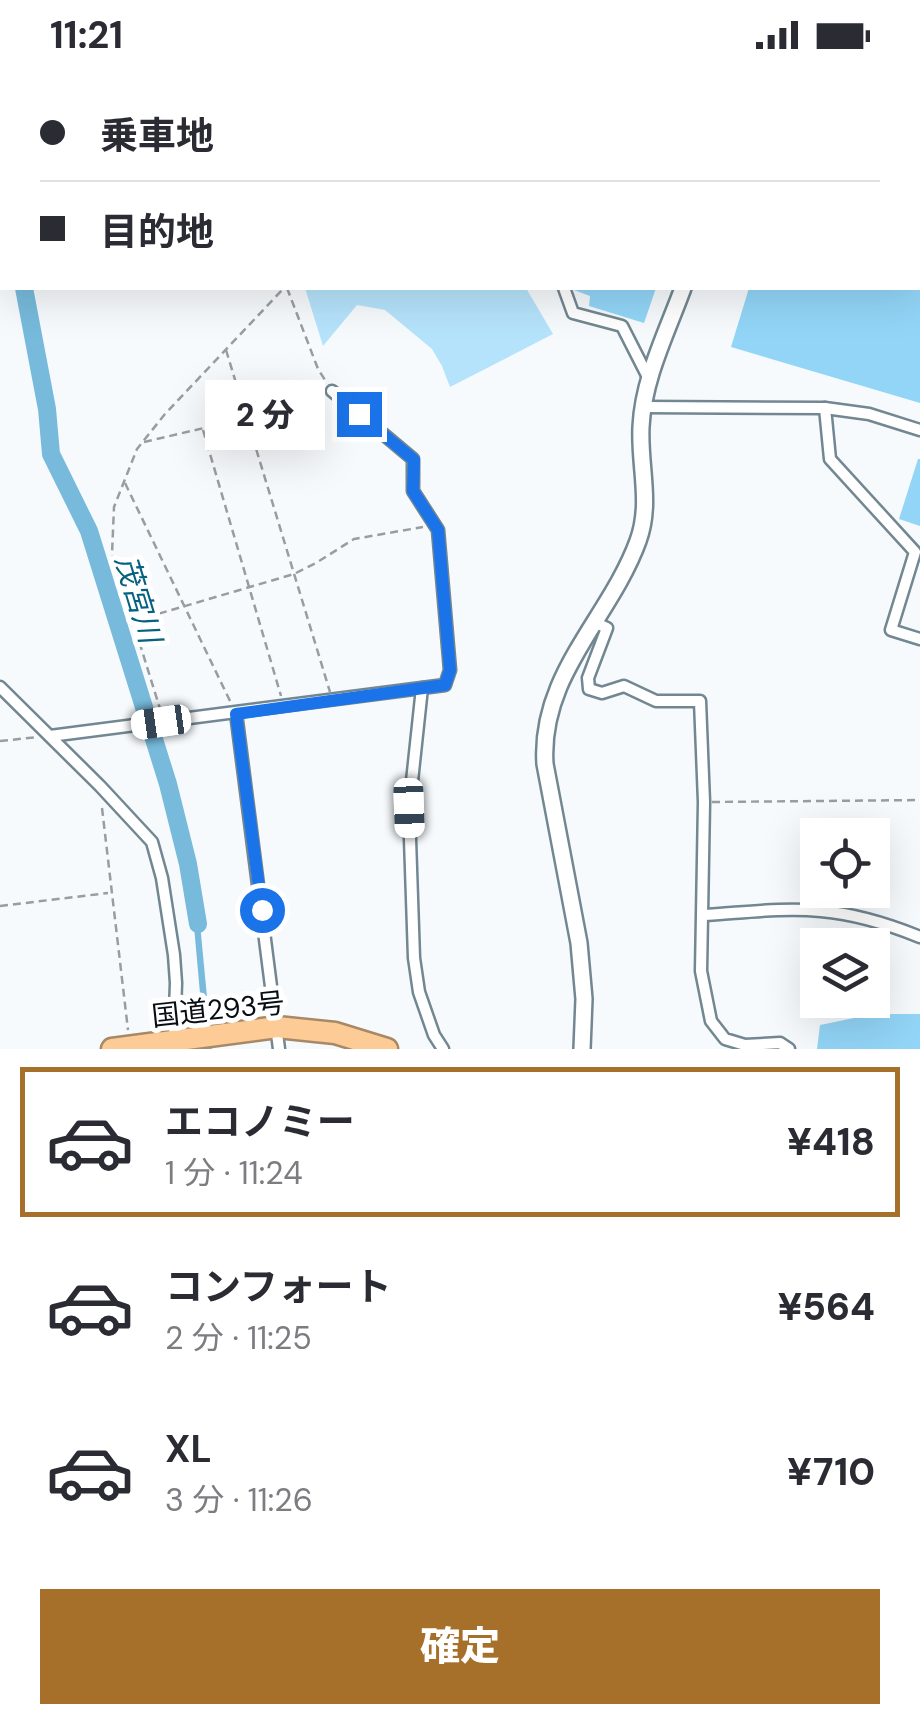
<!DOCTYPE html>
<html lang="ja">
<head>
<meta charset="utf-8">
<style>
	:root { --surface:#fff; --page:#f7f7f7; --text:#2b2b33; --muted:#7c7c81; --line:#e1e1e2; --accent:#a66f2a }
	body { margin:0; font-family:"DM Sans","Noto Sans JP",sans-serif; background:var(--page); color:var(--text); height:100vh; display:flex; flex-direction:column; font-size:38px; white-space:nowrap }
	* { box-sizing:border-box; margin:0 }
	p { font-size:32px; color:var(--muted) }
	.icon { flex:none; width:55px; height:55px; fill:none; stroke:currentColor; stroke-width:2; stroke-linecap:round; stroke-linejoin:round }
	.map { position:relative; height:979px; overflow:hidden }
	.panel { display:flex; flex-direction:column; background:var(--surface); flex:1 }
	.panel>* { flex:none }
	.banner { position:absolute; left:0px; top:0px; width:920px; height:220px; box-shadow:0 10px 40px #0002; display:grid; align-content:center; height:220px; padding:0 40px; background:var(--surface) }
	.tools { position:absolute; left:800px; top:748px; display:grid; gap:20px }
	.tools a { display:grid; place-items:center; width:90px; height:90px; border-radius:0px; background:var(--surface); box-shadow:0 10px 40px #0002; font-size:50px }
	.end { position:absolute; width:45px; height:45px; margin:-22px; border:12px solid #1a73e8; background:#fff; box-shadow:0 0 0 5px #fff }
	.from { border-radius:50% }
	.bubble { position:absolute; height:70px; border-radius:0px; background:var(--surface); box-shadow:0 10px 40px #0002; font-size:32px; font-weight:800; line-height:70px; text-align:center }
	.car { position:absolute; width:30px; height:60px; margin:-30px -15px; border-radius:12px; box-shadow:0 0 8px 2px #0007; background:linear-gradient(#fff 24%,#345 0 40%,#fff 0 76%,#345 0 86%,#fff 0) }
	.banner b { display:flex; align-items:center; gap:35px; height:95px; font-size:38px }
	.banner b+b { border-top:2px solid var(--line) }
	.banner i { width:25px; height:25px; background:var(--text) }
	ul { padding:18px 0 0; list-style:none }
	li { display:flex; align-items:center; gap:30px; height:150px; margin:0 20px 15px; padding:0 20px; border:5px solid transparent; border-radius:0px }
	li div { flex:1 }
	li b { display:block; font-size:38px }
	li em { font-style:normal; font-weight:800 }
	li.active { border-color:var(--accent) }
	li>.icon { width:90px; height:90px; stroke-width:1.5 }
	.primary-button { display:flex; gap:20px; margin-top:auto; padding:20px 40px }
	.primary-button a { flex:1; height:115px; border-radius:0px; background:var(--accent); color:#fff; font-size:40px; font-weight:800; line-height:115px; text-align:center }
	.status { display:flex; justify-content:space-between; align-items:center; height:70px; padding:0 50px; background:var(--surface); direction:ltr }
	.status svg { height:28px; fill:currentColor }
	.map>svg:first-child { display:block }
	.green { fill:#b5e3fb }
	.water { fill:#77badb }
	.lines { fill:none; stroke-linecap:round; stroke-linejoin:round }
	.river { stroke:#77badb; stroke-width:18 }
	.building { fill:#92d5f7 }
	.street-casing { stroke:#728791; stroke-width:15 }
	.secondary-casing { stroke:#728791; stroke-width:20 }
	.highway-casing { stroke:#a78967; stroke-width:25 }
	.path { stroke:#989da1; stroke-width:2.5; stroke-dasharray:8 5; stroke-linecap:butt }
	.street { stroke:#fff; stroke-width:10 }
	.secondary { stroke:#fff; stroke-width:15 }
	.highway { stroke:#fdcb95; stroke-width:20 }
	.route { stroke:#1a73e8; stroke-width:12 }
	.labels { text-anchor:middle; stroke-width:10; stroke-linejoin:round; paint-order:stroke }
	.street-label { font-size:28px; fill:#070e12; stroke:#fff }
	.water-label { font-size:30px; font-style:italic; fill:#066080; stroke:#fff }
</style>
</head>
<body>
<div class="status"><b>11:21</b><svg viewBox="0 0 49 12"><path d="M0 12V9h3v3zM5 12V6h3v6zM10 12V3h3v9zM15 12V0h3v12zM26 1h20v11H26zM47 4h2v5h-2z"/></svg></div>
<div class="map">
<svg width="920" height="979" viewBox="0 0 920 979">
	<rect width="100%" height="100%" fill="#f6fafd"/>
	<!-- green -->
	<path class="green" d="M305,218H526L553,264L450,317L442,296L432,279L385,240L357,235L323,276Z"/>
	<!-- water -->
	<path class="water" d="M198,833L212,979H205L192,834Z"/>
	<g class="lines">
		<!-- river -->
		<g class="river">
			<path d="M132,2V0"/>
			<path d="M0,8L2,26"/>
			<path d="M24,218L47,339L51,384L89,461L168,714L188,794L198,854"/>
		</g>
	</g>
	<!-- building -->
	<g class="building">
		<path d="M573,218H656L644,253L589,236L590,226L574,220Z"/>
		<path d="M749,218H920V333L731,277Z"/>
		<path d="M918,389H920V456L899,449Z"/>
		<path d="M874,944H920V979H817L820,955Z"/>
	</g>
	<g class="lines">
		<!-- street casing -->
		<g class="street-casing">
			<g id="street">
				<path d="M389,0L390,2"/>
				<path d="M531,2L532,0"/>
				<path d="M918,194L920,195"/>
				<path d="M564,218L573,243L622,256L650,311"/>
				<path d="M643,337L825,338L869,344L920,360"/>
				<path d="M825,338L830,389L915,482L891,560L920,569"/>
				<path d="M594,552L607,558L588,608L589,619L602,623L624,616L656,631H700L704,732L701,901L711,951L725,969L745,975L780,973L789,979"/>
				<path d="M0,617L100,716L152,772L162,808L174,885L176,913L174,970"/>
				<path d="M422,618L409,739L414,888L419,922L434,965L443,979"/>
				<path d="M236,643L279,979"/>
				<path d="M50,666L445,615L450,600L438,460L413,421V389L332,321"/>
				<path d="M703,845C741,843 783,837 821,841C856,844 888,854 920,867"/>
			</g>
		</g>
		<!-- secondary casing -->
		<g class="secondary-casing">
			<g id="secondary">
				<path d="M758,2L759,0"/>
				<path d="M582,979L584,929L579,873L545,694C539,605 610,548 638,471C652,433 639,396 641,357C643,309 667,262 683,218"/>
			</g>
		</g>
		<!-- highway casing -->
		<g class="highway-casing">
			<path id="highway" d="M112,979L277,957L335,963L387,979"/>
		</g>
		<!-- path -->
		<g class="path">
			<path d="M255,2V0"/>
			<path d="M0,156L2,168"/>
			<path d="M287,218L318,299L327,313"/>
			<path d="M226,280L330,622"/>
			<path d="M203,360L281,626"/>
			<path d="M144,372L247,348L324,323"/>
			<path d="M125,413L230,631"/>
			<path d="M134,551L294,504L316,493L354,469L423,457"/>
			<path d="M161,642L112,484L114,437L137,379L165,344L284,218"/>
			<path d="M0,671L38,667"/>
			<path d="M712,732L920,730"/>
			<path d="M102,738L128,960"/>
			<path d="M0,836L108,823"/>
		</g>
		<!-- street -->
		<use href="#street" class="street"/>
		<!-- secondary -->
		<use href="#secondary" class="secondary"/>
		<!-- highway -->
		<use href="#highway" class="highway"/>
	</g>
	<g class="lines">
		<!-- route -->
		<path class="route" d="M262,840L236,644L445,615L450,600L438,460L413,421L414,390L359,344"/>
	</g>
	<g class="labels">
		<!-- street labels -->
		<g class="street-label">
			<text transform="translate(218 939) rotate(-6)" y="10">国道293号</text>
		</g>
		<!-- water labels -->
		<g class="water-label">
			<text transform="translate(138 529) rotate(73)" y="10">茂宮川</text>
		</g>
	</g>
</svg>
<div class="tools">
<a><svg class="icon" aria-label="locate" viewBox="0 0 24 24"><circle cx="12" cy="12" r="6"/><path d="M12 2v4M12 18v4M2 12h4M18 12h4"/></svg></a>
<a><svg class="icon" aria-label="layers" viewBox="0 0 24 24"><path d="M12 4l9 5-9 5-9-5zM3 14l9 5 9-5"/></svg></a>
</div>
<i class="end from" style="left:262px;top:840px"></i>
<i class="end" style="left:359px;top:344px"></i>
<div class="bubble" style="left:205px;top:310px;width:120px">2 分</div>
<i class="car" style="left:161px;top:652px;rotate:262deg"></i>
<i class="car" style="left:409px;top:738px;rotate:178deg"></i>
<div class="banner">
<b><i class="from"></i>乗車地</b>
<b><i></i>目的地</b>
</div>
</div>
<section class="panel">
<ul>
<li class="active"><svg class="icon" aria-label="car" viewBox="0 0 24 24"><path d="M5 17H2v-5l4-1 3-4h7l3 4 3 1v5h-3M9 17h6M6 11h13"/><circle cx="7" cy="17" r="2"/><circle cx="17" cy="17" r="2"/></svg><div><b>エコノミー</b><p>1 分 · 11:24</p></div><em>¥418</em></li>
<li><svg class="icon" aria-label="car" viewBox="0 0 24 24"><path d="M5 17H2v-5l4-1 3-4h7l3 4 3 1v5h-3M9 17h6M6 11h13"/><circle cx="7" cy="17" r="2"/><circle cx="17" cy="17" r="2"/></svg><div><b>コンフォート</b><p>2 分 · 11:25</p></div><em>¥564</em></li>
<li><svg class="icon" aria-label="car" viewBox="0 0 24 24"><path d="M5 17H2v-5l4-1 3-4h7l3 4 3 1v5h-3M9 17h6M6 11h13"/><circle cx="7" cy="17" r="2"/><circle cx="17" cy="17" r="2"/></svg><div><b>XL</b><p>3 分 · 11:26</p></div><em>¥710</em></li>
</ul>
<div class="primary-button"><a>確定</a></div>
</section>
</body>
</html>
